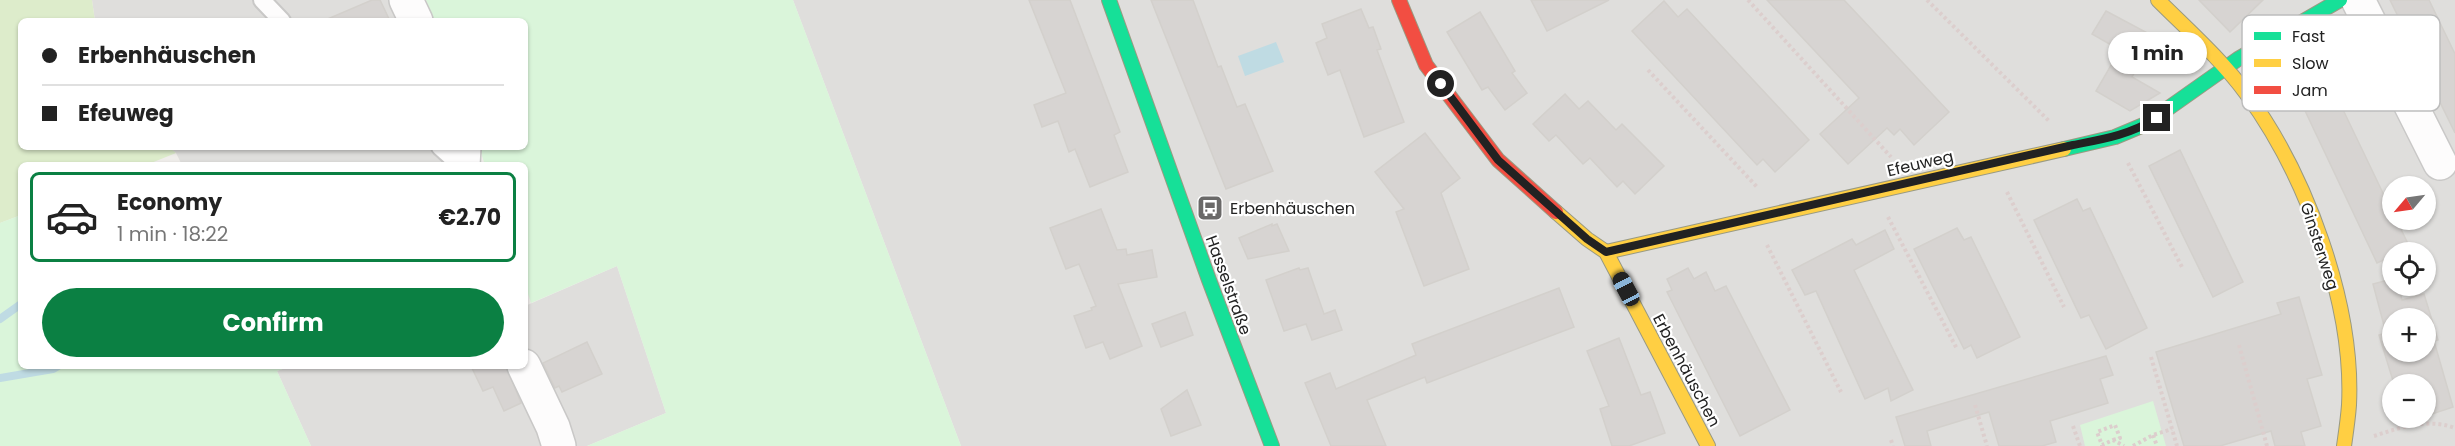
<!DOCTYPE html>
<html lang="en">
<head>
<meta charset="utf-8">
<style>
	:root { --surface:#fff; --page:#f6f6f6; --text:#222; --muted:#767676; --line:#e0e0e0; --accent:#0b8043 }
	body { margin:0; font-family:Poppins,sans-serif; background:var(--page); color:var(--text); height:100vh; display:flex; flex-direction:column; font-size:22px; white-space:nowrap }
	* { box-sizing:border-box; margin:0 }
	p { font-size:20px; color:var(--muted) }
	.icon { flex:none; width:33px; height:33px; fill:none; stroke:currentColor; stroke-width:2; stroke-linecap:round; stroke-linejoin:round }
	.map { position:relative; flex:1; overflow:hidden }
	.details { position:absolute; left:18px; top:162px; width:510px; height:207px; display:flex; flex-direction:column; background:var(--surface); border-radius:9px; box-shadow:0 2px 4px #0004 }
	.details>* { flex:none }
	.banner { position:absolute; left:18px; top:18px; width:510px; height:132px; border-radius:9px; box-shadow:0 2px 4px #0004; display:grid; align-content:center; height:132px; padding:0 24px; background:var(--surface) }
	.needle { width:39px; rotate:241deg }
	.buttons { position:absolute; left:2382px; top:176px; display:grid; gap:12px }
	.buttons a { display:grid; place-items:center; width:54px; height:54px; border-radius:50%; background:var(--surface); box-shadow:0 2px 4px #0004; font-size:30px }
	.end { position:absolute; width:27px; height:27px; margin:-14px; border:8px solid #222; background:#fff; box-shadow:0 0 0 3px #fff }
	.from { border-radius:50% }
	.bubble { position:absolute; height:42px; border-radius:21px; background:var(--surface); box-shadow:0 2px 4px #0004; font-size:20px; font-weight:700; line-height:42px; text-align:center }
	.car { position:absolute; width:18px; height:36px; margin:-18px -9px; border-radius:8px; box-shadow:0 0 4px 2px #0007; background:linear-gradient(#222 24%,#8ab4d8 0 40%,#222 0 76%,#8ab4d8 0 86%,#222 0) }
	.banner b { display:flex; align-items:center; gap:21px; height:57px; font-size:22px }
	.banner b+b { border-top:2px solid var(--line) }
	.banner i { width:15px; height:15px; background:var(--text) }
	ul { padding:10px 0 0; list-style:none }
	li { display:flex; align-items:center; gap:18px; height:90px; margin:0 12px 9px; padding:0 12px; border:3px solid transparent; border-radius:9px }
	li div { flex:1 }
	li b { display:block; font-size:22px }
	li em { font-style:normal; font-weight:700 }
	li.on { border-color:var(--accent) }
	li>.icon { width:54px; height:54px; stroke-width:1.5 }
	.cta { display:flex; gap:12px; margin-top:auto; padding:12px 24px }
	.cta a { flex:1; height:69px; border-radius:36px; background:var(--accent); color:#fff; font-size:24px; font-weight:700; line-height:69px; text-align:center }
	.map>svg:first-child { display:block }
	.residential { fill:#dfdedc; fill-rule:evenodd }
	.grass { fill:#ddeccb }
	.park { fill:#daf5da }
	.water { fill:#bfdbe3 }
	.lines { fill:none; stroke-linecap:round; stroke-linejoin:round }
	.stream { stroke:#bfdbe3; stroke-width:8 }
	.building { fill:#d7d4d2; stroke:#d3d0cc; stroke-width:1.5; fill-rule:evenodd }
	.lane-casing { stroke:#c9c8c7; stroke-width:20 }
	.street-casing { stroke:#c9c8c7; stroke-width:36 }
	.fast-casing { stroke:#999a82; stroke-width:16 }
	.slow-casing { stroke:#999a82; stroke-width:16 }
	.jam-casing { stroke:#999a82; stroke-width:16 }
	.path { stroke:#dccecd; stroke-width:4; stroke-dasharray:3 3; stroke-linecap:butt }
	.lane { stroke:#fdfcfc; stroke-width:16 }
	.street { stroke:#fdfcfc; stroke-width:33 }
	.fast { stroke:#16e098; stroke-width:14 }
	.slow { stroke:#ffcf43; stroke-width:14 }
	.jam { stroke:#f24e42; stroke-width:14 }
	.route { stroke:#222; stroke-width:8 }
	.labels { text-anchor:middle; stroke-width:4.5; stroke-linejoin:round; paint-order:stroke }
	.street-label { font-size:16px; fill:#222; stroke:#fff }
	.poi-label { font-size:16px; fill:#222; stroke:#fff; text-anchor:start }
	.key { fill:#fff; stroke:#bdbdbd; stroke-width:1.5 }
	.key-label { font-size:16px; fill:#222 }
</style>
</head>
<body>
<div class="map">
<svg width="2455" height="446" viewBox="0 0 2455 446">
	<rect width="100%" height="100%" fill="#f0eeeb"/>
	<!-- residential -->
	<g class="residential">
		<path d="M92,0H394L401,21H95Z"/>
		<path d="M793,0H2455V446H961ZM2392,186H2426V219H2392ZM2392,252H2426V285H2392ZM2392,318H2426V351H2392ZM2392,384H2426V417H2392Z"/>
		<path d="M169,147H446L452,165H182L176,153Z"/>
		<path d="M617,266L666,413L587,446H311L277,371L291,366H525V306Z"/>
	</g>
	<!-- grass -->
	<path class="grass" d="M0,0H92L95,21H21V147H169L176,153L146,165H21V215L0,223Z"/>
	<!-- park -->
	<g class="park">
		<path d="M426,0H793L961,446H587L666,413L617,266L531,303L525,284V165H485L479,147H525V21H434Z"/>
		<path d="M21,215V366H291L277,371L311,446H0V223Z"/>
		<path d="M2153,401L2166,446H2085L2080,425Z"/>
	</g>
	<!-- water -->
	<path class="water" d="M1276,42L1284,62L1245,76L1238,56Z"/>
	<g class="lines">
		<!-- stream -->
		<g class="stream">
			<path d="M0,319L21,304"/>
			<path d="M0,378L53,369L58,366"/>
		</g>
	</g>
	<!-- building -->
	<g class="building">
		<path d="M372,0H380L390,21H323Z"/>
		<path d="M1029,0H1070L1120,132L1114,135L1128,172L1090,187L1075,149L1069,152L1058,121L1042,127L1034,105L1066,93Z"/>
		<path d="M1151,0H1193L1218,67L1221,66L1237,107L1245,104L1273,171L1226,189Z"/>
		<path d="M1531,0H1609L1547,31Z"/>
		<path d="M1767,0H1844L1949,112L1914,145L1900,129L1894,135L1887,128L1848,164L1820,134L1859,98Z"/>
		<path d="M2199,0H2263L2230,32Z"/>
		<path d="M2390,0H2429L2455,54V133Z"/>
		<path d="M1664,1L1678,17L1687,9L1809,140L1775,172L1763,159L1757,165L1632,31Z"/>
		<path d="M1361,9L1369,28L1373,27L1381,49L1377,50L1404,122L1364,137L1340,70L1328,75L1316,43L1327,38L1322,24Z"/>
		<path d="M2106,11L2155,37L2132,77L2160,93L2130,111L2096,91L2120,50L2092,34Z"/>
		<path d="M1480,12L1515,71L1512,73L1527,93L1505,110L1488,87L1482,90L1447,32Z"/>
		<path d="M2312,45L2392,212V219H2396L2410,248L2401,252H2392V256L2377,263L2281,60Z"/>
		<path d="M1565,94L1579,109L1588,101L1616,130L1622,124L1664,166L1635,194L1623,181L1617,187L1590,158L1583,164L1556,135L1549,141L1533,124Z"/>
		<path d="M1425,133L1460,178L1441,193L1469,269L1424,286L1396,212L1404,209L1375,172Z"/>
		<path d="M2180,150L2243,282L2213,297L2149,166Z"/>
		<path d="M2077,199L2083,211L2090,208L2147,328L2106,349L2089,315L2081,318L2034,220Z"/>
		<path d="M1101,209L1117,250L1126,249L1127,255L1152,250L1157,277L1118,284L1142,346L1110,359L1103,342L1086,348L1074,316L1092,310L1091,308L1096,306L1079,264L1066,269L1050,228Z"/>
		<path d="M1272,224V226L1277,224L1289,251L1248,259L1239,238Z"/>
		<path d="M1957,228L1964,240L1971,237L2020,337L1977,358L1971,345L1964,349L1914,249Z"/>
		<path d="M1885,230L1894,249L1854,270L1913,390L1891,401L1888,388L1865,399L1816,291L1805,295L1792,270L1852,239L1856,245Z"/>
		<path d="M1299,268L1300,270L1308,268L1324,314L1335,310L1342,330L1312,340L1306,324L1284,331L1266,280Z"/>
		<path d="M1688,268L1694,279L1706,272L1715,291L1726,286L1790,410L1740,436L1667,292L1672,290L1667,279Z"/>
		<path d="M2392,279V285H2398L2402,300L2424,294L2438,340L2434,341L2453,407L2426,416V384H2394L2379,335L2386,333L2373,284ZM2392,318H2426V351H2392Z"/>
		<path d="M1559,288L1574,327L1427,383L1425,377L1367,400L1386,446H1331L1305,383L1330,373L1336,389L1416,355L1412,344Z"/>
		<path d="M2299,297L2322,375L2307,379L2321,426L2301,432L2305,446H2275L2271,431L2220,446H2184L2156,352L2281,314L2277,303Z"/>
		<path d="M1185,312L1193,335L1161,347L1152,324Z"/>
		<path d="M1619,338L1641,395L1650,392L1665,433L1629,446H1612L1600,409L1609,406L1587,351Z"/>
		<path d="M587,342L602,374L562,392L559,386L555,388L543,363Z"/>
		<path d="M2106,356L2113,375L2100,379L2108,403L2050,421L2056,442L2042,446H1999L1989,412L1927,431L1931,446H1905L1896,417Z"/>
		<path d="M471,366H506L521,403L504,411L493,387L483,391Z"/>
		<path d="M1187,390L1201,425L1171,436L1161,409Z"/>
	</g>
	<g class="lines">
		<!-- lane casing -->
		<g class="lane-casing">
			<g id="lane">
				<path d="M262,0L282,21"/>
				<path d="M440,147L460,165"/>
			</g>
		</g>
		<!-- street casing -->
		<g class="street-casing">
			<g id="street">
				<path d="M406,0L416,21"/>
				<path d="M2358,0L2440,163"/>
				<path d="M463,165L464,147"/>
				<path d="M524,366L553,427L559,446"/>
			</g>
		</g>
		<!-- fast casing -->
		<g class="fast-casing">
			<g id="fast">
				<path d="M1109,0L1209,280L1272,446"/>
				<path d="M2064,149L2115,137L2146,124L2238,59L2340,0"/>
			</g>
		</g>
		<!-- slow casing -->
		<g class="slow-casing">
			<g id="slow">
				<path d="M2158,0C2188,30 2221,59 2246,93C2306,174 2354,304 2349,405C2348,419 2346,432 2344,446"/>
				<path d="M1556,212L1587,239L1606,252L1708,446"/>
				<path d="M1606,252L2064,149"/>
			</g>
		</g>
		<!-- jam casing -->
		<g class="jam-casing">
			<path id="jam" d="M1399,0L1426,65L1498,160L1556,212"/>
		</g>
		<!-- path -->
		<g class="path">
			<path d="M1748,0L1891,157"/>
			<path d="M1927,0L2050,122"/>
			<path d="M1648,70L1758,188"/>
			<path d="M2128,163L2183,269"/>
			<path d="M2007,192L2064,307"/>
			<path d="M1888,217L1957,349"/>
			<path d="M1767,245L1841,392"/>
			<path d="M2239,345L2267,446"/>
			<path d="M2151,357L2177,446"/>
			<path d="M1975,405L1987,446"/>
			<path d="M2073,426L2080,446"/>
			<path d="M2153,435L2157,446"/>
			<path d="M2374,436C2402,427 2427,418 2455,428"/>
			<path d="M1891,440L1893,446"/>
			<path d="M2113,440L2120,438L2115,425L2097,432L2102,445L2113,440L2124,446"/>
			<path d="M2133,446L2153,435L2172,429"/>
		</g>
		<!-- lane -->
		<use href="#lane" class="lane"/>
		<!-- street -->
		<use href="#street" class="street"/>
		<!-- fast -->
		<use href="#fast" class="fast"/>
		<!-- slow -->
		<use href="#slow" class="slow"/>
		<!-- jam -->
		<use href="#jam" class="jam"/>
	</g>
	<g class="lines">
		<!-- route -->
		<path class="route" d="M1441,84L1498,160L1587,239L1606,252L2073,145C2104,139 2129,135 2157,118"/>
	</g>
	<!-- icons -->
	<defs>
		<g id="bus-square" transform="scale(1.35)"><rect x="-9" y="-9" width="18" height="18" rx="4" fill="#6a6968" stroke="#fff"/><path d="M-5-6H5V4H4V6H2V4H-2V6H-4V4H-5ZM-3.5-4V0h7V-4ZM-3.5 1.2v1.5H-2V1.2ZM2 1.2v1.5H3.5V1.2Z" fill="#fff"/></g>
	</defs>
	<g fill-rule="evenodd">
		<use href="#bus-square" x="1210" y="208"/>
	</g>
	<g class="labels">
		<!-- street labels -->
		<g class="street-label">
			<text transform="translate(1920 163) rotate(-13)" y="6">Efeuweg</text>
			<text transform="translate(2320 246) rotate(72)" y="6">Ginsterweg</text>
			<text transform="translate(1229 285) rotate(70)" y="6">Hasselstraße</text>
			<text transform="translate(1687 370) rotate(62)" y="6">Erbenhäuschen</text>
		</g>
		<!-- poi labels -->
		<g class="poi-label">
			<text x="1230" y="214">Erbenhäuschen</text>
		</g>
	</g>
	<!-- legend -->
	<rect x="2242" y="15" width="198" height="96" rx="9" class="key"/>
	<rect x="2254" y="32" width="27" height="8" fill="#16e098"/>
	<rect x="2254" y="59" width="27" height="8" fill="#ffcf43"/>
	<rect x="2254" y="86" width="27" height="8" fill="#f24e42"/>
	<g class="key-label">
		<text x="2292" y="42">Fast</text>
		<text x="2292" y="69">Slow</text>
		<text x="2292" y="96">Jam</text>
	</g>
</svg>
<div class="buttons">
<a><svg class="needle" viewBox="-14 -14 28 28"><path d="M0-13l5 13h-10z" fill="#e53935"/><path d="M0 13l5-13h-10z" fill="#767676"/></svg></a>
<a><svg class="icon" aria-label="locate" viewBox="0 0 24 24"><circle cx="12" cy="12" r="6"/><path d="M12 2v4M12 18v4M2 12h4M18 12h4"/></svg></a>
<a>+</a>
<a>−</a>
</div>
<i class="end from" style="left:1441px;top:84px"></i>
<i class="end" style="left:2157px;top:118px"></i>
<div class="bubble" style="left:2108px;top:32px;width:99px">1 min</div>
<i class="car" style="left:1626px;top:289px;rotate:332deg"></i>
<div class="banner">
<b><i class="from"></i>Erbenhäuschen</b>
<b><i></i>Efeuweg</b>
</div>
<section class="details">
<ul>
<li class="on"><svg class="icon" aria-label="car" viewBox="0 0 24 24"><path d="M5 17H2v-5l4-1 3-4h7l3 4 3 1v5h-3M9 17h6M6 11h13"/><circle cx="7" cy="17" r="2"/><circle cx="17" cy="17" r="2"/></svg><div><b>Economy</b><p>1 min · 18:22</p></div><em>€2.70</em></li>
</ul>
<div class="cta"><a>Confirm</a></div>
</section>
</div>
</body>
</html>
